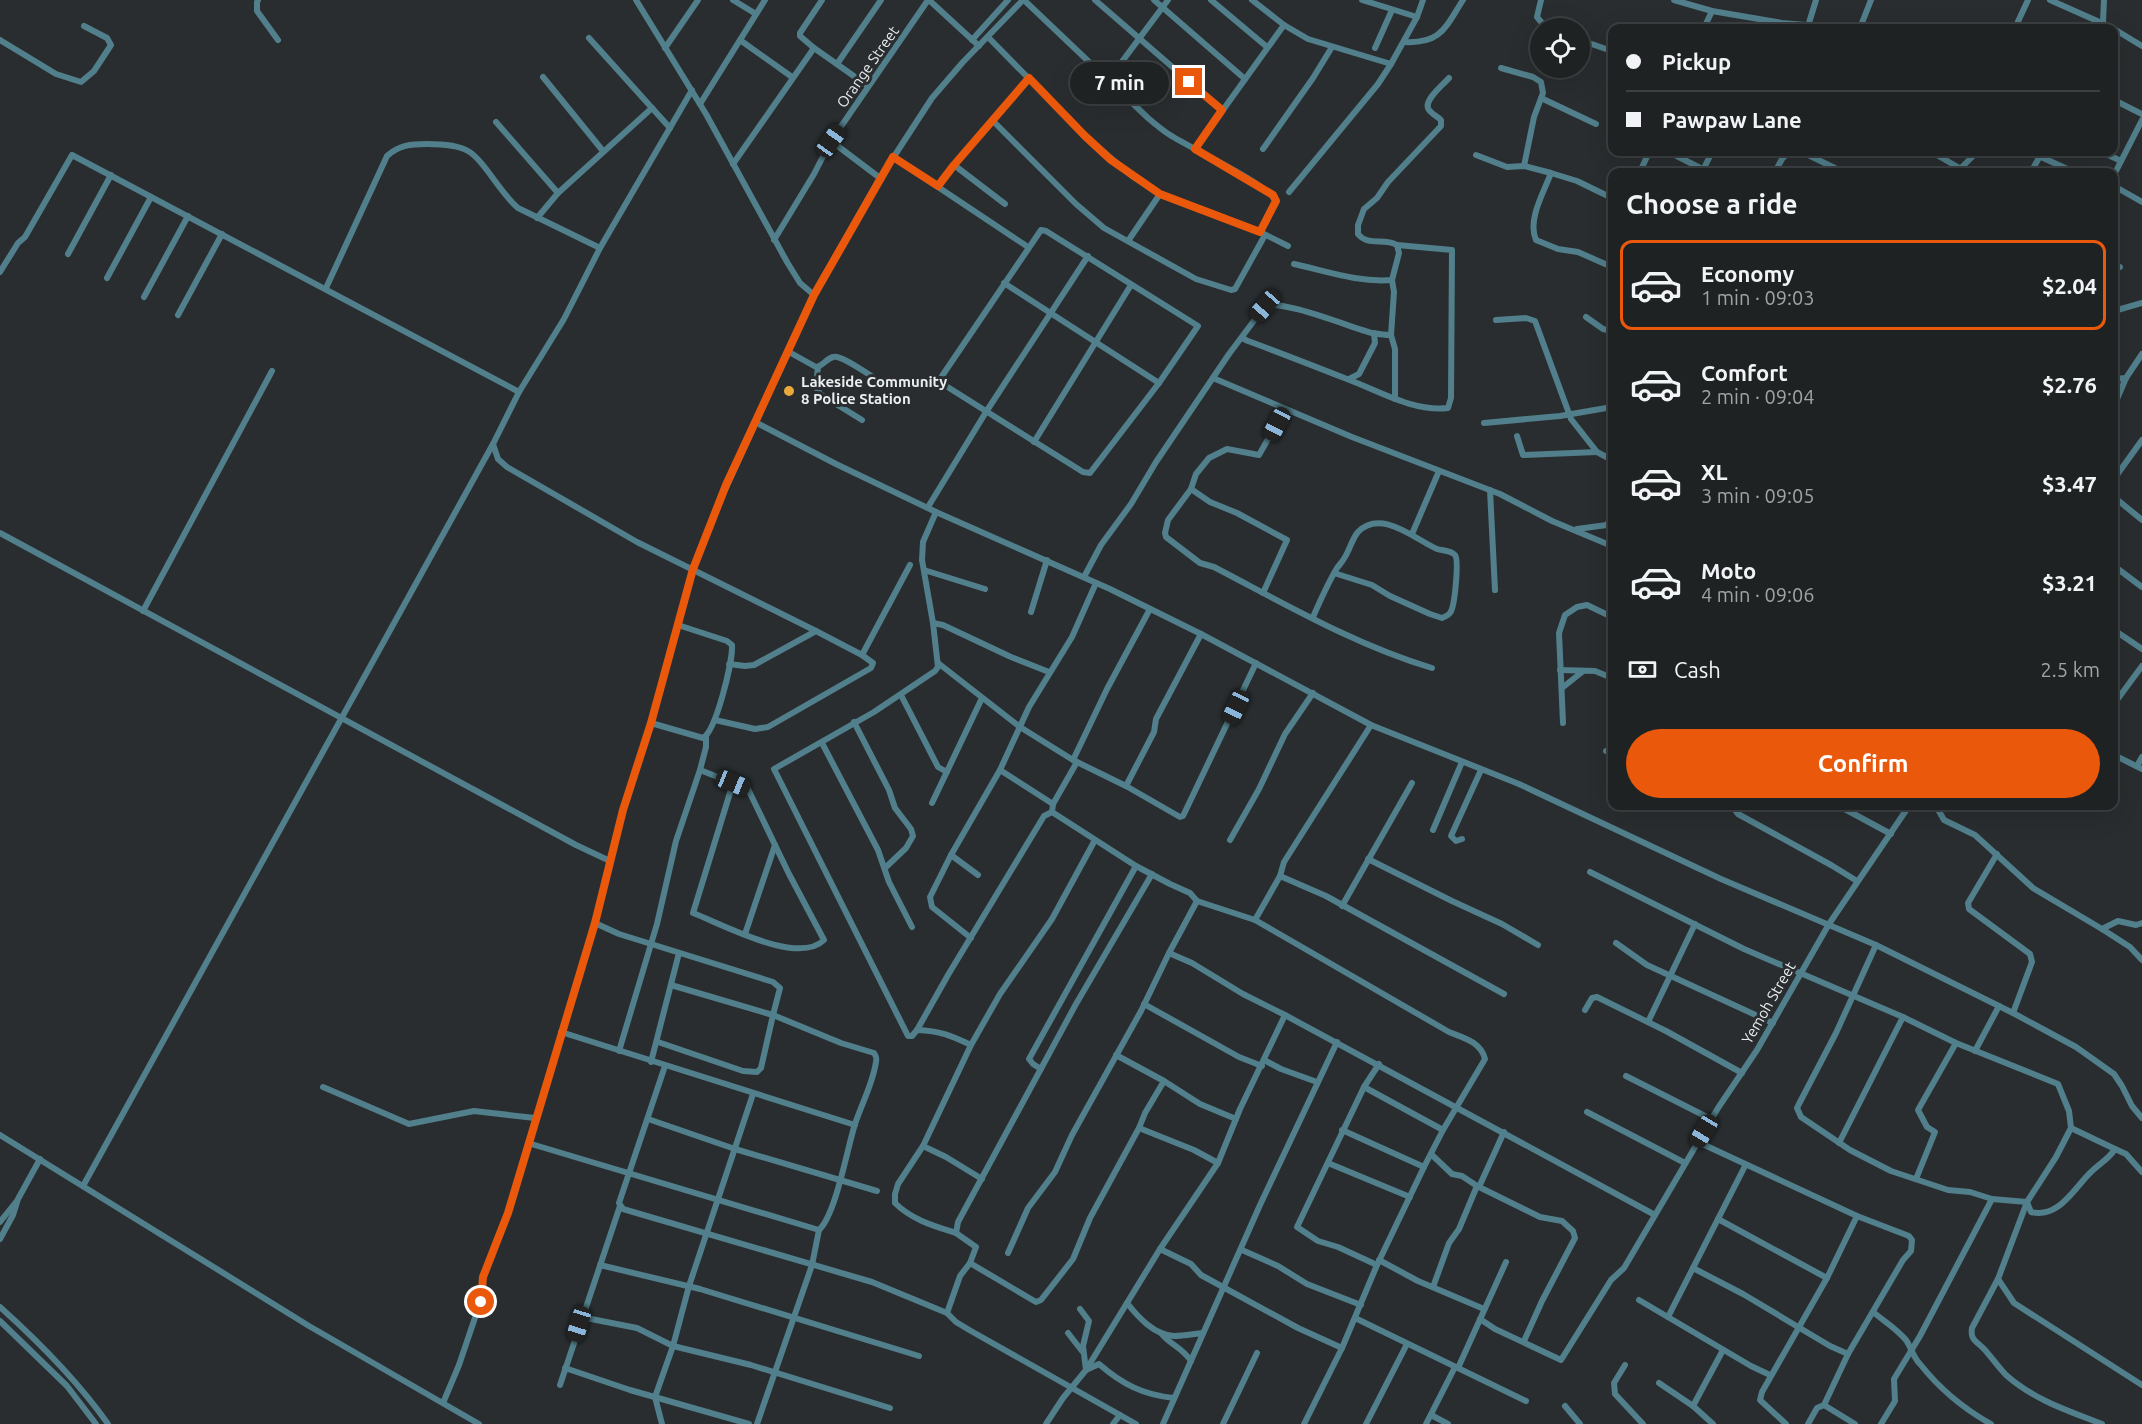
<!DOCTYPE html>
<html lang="en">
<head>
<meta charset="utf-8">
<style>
	:root { --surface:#1f2223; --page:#272a2b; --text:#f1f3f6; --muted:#a1a4a6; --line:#3c3f41; --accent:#ea580c }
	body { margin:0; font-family:Ubuntu,sans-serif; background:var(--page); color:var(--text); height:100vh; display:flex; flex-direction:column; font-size:22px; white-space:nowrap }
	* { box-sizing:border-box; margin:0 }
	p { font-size:20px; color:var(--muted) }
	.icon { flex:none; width:33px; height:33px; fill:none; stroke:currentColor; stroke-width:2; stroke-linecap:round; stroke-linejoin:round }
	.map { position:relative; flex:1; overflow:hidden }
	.side { position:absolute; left:1608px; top:168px; width:510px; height:642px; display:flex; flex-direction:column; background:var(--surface); border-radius:12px; box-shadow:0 6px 24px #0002,0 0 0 2px var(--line) }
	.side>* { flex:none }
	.hud { position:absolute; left:1608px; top:24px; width:510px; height:132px; border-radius:12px; box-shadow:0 6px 24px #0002,0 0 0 2px var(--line); display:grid; align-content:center; height:132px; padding:0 18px; background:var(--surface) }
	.tools { position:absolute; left:1530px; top:18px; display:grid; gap:12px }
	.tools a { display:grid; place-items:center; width:60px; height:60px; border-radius:50%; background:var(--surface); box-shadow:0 6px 24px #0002,0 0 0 2px var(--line); font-size:30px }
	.end { position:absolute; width:27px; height:27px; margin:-14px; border:8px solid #ea580c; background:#fff; box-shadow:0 0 0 3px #fff }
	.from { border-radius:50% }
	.bubble { position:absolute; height:42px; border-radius:21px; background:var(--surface); box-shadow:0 6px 24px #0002,0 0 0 2px var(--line); font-size:20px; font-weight:700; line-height:42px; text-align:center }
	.car { position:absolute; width:18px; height:36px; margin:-18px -9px; border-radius:8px; box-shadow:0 0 4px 2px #0007; background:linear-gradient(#222 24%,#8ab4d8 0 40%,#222 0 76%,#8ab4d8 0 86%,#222 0) }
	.hud b { display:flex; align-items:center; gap:21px; height:57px; font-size:22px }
	.hud b+b { border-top:2px solid var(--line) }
	.hud i { width:15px; height:15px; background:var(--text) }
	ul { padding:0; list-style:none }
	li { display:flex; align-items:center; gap:18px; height:90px; margin:0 12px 9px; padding:0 6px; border:3px solid transparent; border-radius:12px }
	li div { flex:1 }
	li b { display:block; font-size:22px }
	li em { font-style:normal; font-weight:700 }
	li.on { border-color:var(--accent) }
	li>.icon { width:54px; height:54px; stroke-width:1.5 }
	h2 { padding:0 18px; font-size:27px; line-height:72px }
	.pay { display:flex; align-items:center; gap:15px; height:66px; padding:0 18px; font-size:22px }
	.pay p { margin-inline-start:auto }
	.action { display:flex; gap:12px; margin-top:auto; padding:12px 18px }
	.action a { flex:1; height:69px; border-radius:36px; background:var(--accent); color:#fff; font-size:24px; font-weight:700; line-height:69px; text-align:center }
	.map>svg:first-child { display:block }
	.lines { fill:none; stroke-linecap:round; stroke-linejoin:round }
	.minor { stroke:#517f8b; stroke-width:6 }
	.route { stroke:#ea580c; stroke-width:8 }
	.poi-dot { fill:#eca93b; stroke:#292d2f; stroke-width:2 }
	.labels { text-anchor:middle; stroke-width:6; stroke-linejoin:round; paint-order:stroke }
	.street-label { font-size:15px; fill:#ebeeef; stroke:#292d2f }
	.poi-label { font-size:15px; font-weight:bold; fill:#ebeeef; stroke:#292d2f; text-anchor:start }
</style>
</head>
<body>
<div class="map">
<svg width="2142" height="1424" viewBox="0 0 2142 1424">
	<rect width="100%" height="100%" fill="#292d2f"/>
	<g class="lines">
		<!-- minor -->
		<g class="minor">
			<path d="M258,0L257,2V11L278,40"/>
			<path d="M636,0L706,114L787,262L800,283L814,295"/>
			<path d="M733,0L756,14"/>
			<path d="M929,0L979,46"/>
			<path d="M1024,0L1148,118C1155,124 1162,130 1170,135C1190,148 1268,184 1276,201L1260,232"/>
			<path d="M1095,0L1222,110"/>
			<path d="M1154,0L1245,79"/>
			<path d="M1211,0L1267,47"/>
			<path d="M1252,0L1284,25L1308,39L1391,64L1417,17L1423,0"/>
			<path d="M1362,0L1417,17"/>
			<path d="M1541,0L1537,17L1542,23L1551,28"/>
			<path d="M1674,0L1712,11L1782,23L1841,28"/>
			<path d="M2050,0L2113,28"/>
			<path d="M2103,22L2104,0"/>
			<path d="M1808,26L1816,0"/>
			<path d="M1704,28L1712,11"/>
			<path d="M1860,28L1871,0"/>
			<path d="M2015,28L2028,0"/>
			<path d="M2114,29L2142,46"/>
			<path d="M988,37L1085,136L1132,176L1160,194L1260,232L1288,246"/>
			<path d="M589,38L670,128"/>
			<path d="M0,40L56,74L81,82L94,71L111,45L107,38L84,26"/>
			<path d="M740,40L792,77"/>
			<path d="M972,40L1008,0"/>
			<path d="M1580,40L1612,51"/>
			<path d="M1404,42C1441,44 1445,28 1463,0"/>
			<path d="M665,48L698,0"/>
			<path d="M814,48L868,86"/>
			<path d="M1375,48L1392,10"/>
			<path d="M837,64L881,0"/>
			<path d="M1501,68L1533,77L1541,82L1543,93L1534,117L1524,166"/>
			<path d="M543,77L603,151"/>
			<path d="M1109,79L1168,0"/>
			<path d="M692,90L600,248L564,319L519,392L493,444L498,459L507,467L637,542L816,631L862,655L873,663L871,668L768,727L755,729L715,720"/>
			<path d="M1541,98L1596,124"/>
			<path d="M2114,100L2142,114"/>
			<path d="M700,104L765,0"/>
			<path d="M992,120L1076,204L1104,228L1196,279L1231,290L1235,289L1265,235"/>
			<path d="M496,122L558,193"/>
			<path d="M831,141L880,178"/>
			<path d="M1195,149L1284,25"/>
			<path d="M1263,149L1313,78L1332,47"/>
			<path d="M1669,152L1708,172"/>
			<path d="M1802,152L1843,172"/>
			<path d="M1932,152L1961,169"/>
			<path d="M2030,152L2074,172"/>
			<path d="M2102,152L2121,161"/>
			<path d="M1476,155L1507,167L1524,166L1551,173L1577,181L1612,198"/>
			<path d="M893,157L1028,247"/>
			<path d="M733,164L814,48L800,36V33L822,0"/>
			<path d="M954,165L1005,204"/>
			<path d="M1703,170L1712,152"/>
			<path d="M1640,172L1649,152"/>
			<path d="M1775,172L1782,159L1789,152"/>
			<path d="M1957,172L1977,152"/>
			<path d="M2031,172L2040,156"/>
			<path d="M1551,173C1544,192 1527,220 1536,240L1558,249L1578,252L1612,267"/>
			<path d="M2114,175L2142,120"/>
			<path d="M938,186L954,165L1029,79"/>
			<path d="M2114,186L2142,202"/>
			<path d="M1289,192L1378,84L1391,64"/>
			<path d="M537,218L558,193L652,108"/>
			<path d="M1041,230L1046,231L1198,326L1159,383L1090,473L1083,472L946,386L941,381L942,376Z"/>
			<path d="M774,240L814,174L831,141L928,0"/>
			<path d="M1128,241L1160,194"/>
			<path d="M68,254L111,175"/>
			<path d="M1294,264C1326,271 1359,283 1392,280L1399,253L1397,245C1384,237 1368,247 1358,234V225L1364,209L1377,198L1388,182L1441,126V120C1438,117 1432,114 1429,110C1422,101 1443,85 1449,78"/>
			<path d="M2114,268L2120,267"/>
			<path d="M0,272L18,243L25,237L29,230L72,155L519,392"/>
			<path d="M107,278L151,197"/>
			<path d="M1392,280L1394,292L1391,335L1395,349V399"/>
			<path d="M1004,283L1159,383"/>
			<path d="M326,288L387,156C399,145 411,144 427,144C438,144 458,145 468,151C484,160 500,193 518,208L600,248"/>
			<path d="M144,297L188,216"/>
			<path d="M2114,311L2142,303"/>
			<path d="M178,315L222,234"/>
			<path d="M1586,317L1603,329L1612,331"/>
			<path d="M1496,320L1526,318L1535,321L1571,419L1597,452L1612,460"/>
			<path d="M1242,338L1248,341C1281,353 1314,366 1347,379C1379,391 1413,412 1448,408L1451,398L1452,250L1397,245"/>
			<path d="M789,352L816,367C823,366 826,359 833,357C841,354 872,377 881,382"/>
			<path d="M818,367L816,387L820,394L862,420"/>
			<path d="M1213,378L1352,437L1500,494L1552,521L1612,546"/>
			<path d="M1349,379L1359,374L1375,343L1374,333"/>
			<path d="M2114,379L2126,378"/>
			<path d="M2114,406L2126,378L2142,354"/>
			<path d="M1285,409L1259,455L1227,449L1209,458L1196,474L1191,489L1168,520L1165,533L1166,537L1200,563L1214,567C1285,604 1355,645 1432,668"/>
			<path d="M755,422L836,464L936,512L1110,589L1201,634L1371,725L1519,784L1721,879L1876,945L2013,1013L2076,1047L2114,1074L2122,1086L2132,1106L2142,1118"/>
			<path d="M1484,423L1560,416L1612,407"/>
			<path d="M1517,436L1523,455L1597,452"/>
			<path d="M1034,442L1131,285"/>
			<path d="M1612,446L1611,449L1612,454"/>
			<path d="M2114,479L2142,440"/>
			<path d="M1191,489L1210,502L1237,513L1287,540L1263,593"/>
			<path d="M1490,490L1495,590"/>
			<path d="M2114,497L2142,520"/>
			<path d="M928,507L986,412L1088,256"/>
			<path d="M936,512L923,542L922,560L933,623L938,667L935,671L874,712L774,769L908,1036H912L917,1030L948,975L1044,816L1052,812L1053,804L1077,762L1073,760L1107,689L1150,609"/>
			<path d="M1577,529L1607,525L1612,515"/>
			<path d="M0,533L576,845L610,861"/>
			<path d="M1412,534L1439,471"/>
			<path d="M2114,566L2142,587"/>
			<path d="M924,570L985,589"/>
			<path d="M1084,577L1101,545L1131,504L1156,462L1229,354L1265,306C1282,299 1352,328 1372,333C1378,334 1385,335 1391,335"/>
			<path d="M143,611L272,371"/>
			<path d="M1031,612L1047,560"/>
			<path d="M1313,617C1320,601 1328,583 1337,568C1340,564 1343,561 1345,557C1350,549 1352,539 1358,532C1381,508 1416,540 1437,549C1443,551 1450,550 1455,555C1459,560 1455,607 1450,613C1449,615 1444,617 1442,618L1430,614L1390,596L1372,585L1334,573"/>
			<path d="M933,623L943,625L1011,657L1049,672"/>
			<path d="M2114,630L2142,649"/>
			<path d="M862,655L910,565"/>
			<path d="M938,663L1020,727L1073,760"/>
			<path d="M729,664L745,666L754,665L816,631"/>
			<path d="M1560,670L1595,671L1612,678"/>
			<path d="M1562,688L1582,672"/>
			<path d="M901,695L938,767L947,772"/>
			<path d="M2114,704L2142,666"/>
			<path d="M854,722L889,790L895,808L911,829L913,836L906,848L885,868"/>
			<path d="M651,723L703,738C716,731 733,661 732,645L727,641L678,625"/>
			<path d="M1563,723L1559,633L1565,615L1577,607L1587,605L1612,617"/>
			<path d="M822,743L878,850L889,882L912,927"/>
			<path d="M1606,751L1612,753"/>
			<path d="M2114,755L2142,769"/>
			<path d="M1077,762L1126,786L1180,817L1183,816L1256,663"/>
			<path d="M2137,766L2142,757"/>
			<path d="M700,770L748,789L789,874L824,940C798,966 722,924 693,913L733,783"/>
			<path d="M1000,770L1053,804"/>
			<path d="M1126,786L1154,732L1156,719L1201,634"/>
			<path d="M932,803L982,698"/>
			<path d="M1732,806L1738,814L1831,865L1857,881"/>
			<path d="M1839,806L1891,834"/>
			<path d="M1936,806L1944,820L1975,835L2033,888L2102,929L2130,947L2142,960"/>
			<path d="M1052,812L1136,866L1170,884L1190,893L1197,901L1255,920L1449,1032C1464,1038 1481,1042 1485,1059L1443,1130L1424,1167L1377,1265L1342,1348L1304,1424"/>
			<path d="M1433,830L1462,762"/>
			<path d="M1462,839L1456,841L1451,836L1481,770"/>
			<path d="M1230,840L1259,789L1285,734L1313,693"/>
			<path d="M1997,854L1968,903L1969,909L2030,954L2032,962L2013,1013"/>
			<path d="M951,855L978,875"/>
			<path d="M1368,859L1452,901L1502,924L1538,945"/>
			<path d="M1590,872L1744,949L1903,1017L1956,1043L2058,1084L2069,1111L2071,1128L2056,1157L2027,1202L1998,1279L1972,1328C1970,1341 1977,1341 1985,1350C1992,1358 1999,1368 2006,1375C2034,1400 2069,1411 2102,1424"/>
			<path d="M1280,876L1326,896L1504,994"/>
			<path d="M1342,906L1412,783"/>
			<path d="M1255,920L1280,876L1284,862L1371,725"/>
			<path d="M2102,929L2118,921L2136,925L2142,923"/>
			<path d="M745,934L775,845"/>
			<path d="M971,938L932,907L930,897L951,855L1000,770L1029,707L1072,637L1096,583"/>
			<path d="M1616,943L1647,965L1773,1023"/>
			<path d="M1876,945L1836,1033L1800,1102L1797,1108L1801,1117L1850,1150L1891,1171L1948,1190L1970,1192L1992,1199L2027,1202L2031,1212C2059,1219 2074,1188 2091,1172C2099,1164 2110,1158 2115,1149L2071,1128"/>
			<path d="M1144,1004L1239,1057L1262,1066"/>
			<path d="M1585,1010L1592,998L1597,997L1666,1031L1742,1073"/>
			<path d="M1285,1015L1655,1215"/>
			<path d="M1648,1022L1695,924"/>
			<path d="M917,1030C940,1031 950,1035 971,1045"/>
			<path d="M561,1032L855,1125"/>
			<path d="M658,1042L743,1071L757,1072L761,1068L773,1015L671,985"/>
			<path d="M619,1051L657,924L676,841L700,770L706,747V737"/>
			<path d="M1975,1051L1999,1006"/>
			<path d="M1116,1055L1164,1081L1200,1104L1236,1119"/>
			<path d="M1264,1060L1281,1069L1317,1082"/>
			<path d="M651,1062L679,953"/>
			<path d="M665,1066L619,1203L623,1209L872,1282L947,1313L956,1322L971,1331L1136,1424"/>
			<path d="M1041,1069L1033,1064L1029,1059L1136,866"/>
			<path d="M1626,1076L1711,1119"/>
			<path d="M323,1087L409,1124L474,1111L535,1118"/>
			<path d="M1364,1087L1443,1130"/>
			<path d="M1587,1112L1685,1163"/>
			<path d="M648,1119L735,1149L877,1191"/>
			<path d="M1139,1128L1194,1150L1218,1163"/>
			<path d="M1342,1130L1424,1167"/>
			<path d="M0,1135L309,1326L479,1424"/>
			<path d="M1698,1142L1857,1216L1909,1236L1912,1240L1911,1251L1903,1260L1848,1354L1824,1405L1817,1408L1808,1424"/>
			<path d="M528,1143L819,1230C836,1214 847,1149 855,1124C862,1103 873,1083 876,1062C877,1056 876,1057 874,1053L841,1043L773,1015L780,988L773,982L619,934L595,923"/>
			<path d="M1839,1143L1903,1017"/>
			<path d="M923,1146L946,1157L982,1179"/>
			<path d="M2115,1149L2126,1154L2142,1172"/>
			<path d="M1431,1154L1452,1174L1462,1176L1477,1186L1540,1217L1562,1221L1573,1231L1575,1238L1542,1301L1524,1341"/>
			<path d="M1328,1163L1410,1197"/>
			<path d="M1916,1179L1935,1132L1927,1127L1918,1110L1956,1043"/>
			<path d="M83,1186L493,444"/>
			<path d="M1479,1187L1504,1132"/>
			<path d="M1718,1219L1827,1278"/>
			<path d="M0,1222L16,1202"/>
			<path d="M956,1233C934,1226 912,1220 895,1203V1194L898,1184L923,1146L971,1045L1000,994L1052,919L1095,840"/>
			<path d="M0,1239L13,1215L18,1199L40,1159"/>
			<path d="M1160,1249L1191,1264L1201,1275L1298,1328L1342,1348"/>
			<path d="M1242,1250L1278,1266L1307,1284L1361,1305"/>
			<path d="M1008,1253L1028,1208L1055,1172L1072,1135L1141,1011L1169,953L1197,901"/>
			<path d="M1379,1260L1418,1281L1484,1309"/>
			<path d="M970,1263L976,1247L956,1233L958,1222L1076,1004L1152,874"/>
			<path d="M600,1265L700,1289L919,1356"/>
			<path d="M1377,1265L1338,1247L1318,1241L1297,1227L1364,1087L1379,1064"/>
			<path d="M1693,1268L1743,1294L1830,1346L1848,1354"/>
			<path d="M1998,1279L2014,1303L2142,1385"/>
			<path d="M1433,1287L1449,1243L1459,1229L1477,1186"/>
			<path d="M1639,1300L1751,1366L1770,1375"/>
			<path d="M1127,1303C1138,1317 1154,1335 1174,1336C1184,1336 1193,1334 1203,1333"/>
			<path d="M0,1307C40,1343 77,1380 108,1424"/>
			<path d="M1080,1309L1089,1321L1083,1346L1086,1370L1099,1364C1122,1384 1143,1395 1174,1398"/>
			<path d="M1873,1312C1884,1321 1897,1329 1906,1340C1911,1347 1913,1357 1920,1364C1939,1388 1964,1409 1991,1424"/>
			<path d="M947,1313L960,1276L970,1263L1036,1302L1041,1300L1073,1259L1090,1218L1139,1128L1145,1113L1164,1081"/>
			<path d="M581,1317L637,1328L673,1346L751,1365L890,1408"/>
			<path d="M1668,1317L1745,1166"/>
			<path d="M1355,1318L1526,1401"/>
			<path d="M1480,1319L1495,1329L1561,1360L1611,1280L1624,1268L1718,1108L1757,1050L1829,924L1909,806"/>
			<path d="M0,1321L67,1386L96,1424"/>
			<path d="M1068,1333L1082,1351"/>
			<path d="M1161,1333C1170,1345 1182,1347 1191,1361"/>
			<path d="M1625,1365L1614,1383L1615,1394L1643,1424"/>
			<path d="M565,1368L630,1390L749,1424"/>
			<path d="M1458,1368L1506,1262"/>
			<path d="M1659,1383L1693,1406L1713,1424"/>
			<path d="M560,1385L620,1206"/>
			<path d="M443,1403L459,1365L482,1297L483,1277L508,1213L595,923L623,810L651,723L693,569L714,514L814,295L880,178L932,98L963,62L1023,0"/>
			<path d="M1824,1405L1855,1424"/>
			<path d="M1565,1406L1580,1424"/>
			<path d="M1693,1406L1723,1350"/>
			<path d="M1431,1415L1448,1424"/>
			<path d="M662,1424L655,1397L673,1346L689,1286L753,1094"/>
			<path d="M757,1424L812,1265L819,1230"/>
			<path d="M1046,1424L1063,1398L1086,1370L1160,1249L1218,1163L1240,1109L1285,1015L1243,994L1192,963L1169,953"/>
			<path d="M1113,1424L1120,1415"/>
			<path d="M1163,1424L1260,1205L1337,1042"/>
			<path d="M1223,1424L1257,1353"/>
			<path d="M1366,1424L1407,1344"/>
			<path d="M1426,1424L1455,1367"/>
			<path d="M1786,1424L1760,1400L1762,1392L1827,1278L1857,1216"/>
			<path d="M1881,1424L1895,1401L1894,1379L1920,1336L1992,1199"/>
		</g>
	</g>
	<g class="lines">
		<!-- route -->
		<path class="route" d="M481,1302L483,1277L508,1213L595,923L623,810L651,723L693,569L726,485L814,295L893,157L938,186L954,165L1029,78L1085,136L1111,160L1160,194L1260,232L1276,201L1273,195L1195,149L1222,110L1189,82"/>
	</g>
	<!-- markers -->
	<circle class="poi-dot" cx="789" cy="391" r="6"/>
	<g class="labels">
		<!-- street labels -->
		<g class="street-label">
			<text transform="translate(868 67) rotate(-55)" y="5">Orange Street</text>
			<text transform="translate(1769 1003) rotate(-60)" y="5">Yemoh Street</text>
		</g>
		<!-- poi labels -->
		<g class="poi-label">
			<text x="801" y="387">Lakeside Community<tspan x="801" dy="17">8 Police Station</tspan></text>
		</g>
	</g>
</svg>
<div class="tools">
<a><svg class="icon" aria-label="locate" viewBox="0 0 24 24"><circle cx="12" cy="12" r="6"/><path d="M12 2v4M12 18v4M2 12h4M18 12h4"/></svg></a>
</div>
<i class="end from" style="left:481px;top:1302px"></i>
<i class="end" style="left:1189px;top:82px"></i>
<div class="bubble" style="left:1070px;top:62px;width:99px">7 min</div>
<i class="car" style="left:831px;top:141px;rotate:35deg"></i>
<i class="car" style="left:1265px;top:306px;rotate:221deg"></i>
<i class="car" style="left:1277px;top:424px;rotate:208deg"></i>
<i class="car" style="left:1236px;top:707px;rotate:205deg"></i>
<i class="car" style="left:733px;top:783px;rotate:112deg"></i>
<i class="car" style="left:1704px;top:1131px;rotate:211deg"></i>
<i class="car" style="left:579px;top:1324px;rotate:197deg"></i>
<div class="hud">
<b><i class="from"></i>Pickup</b>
<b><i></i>Pawpaw Lane</b>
</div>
<section class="side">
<h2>Choose a ride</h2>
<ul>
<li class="on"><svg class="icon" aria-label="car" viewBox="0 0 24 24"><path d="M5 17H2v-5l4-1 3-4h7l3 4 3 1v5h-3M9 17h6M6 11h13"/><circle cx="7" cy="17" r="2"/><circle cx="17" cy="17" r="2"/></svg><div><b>Economy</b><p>1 min · 09:03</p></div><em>$2.04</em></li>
<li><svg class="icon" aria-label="car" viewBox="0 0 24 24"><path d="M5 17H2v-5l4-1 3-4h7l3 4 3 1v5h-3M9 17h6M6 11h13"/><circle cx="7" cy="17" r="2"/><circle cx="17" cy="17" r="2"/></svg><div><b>Comfort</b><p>2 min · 09:04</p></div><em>$2.76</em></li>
<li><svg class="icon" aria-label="car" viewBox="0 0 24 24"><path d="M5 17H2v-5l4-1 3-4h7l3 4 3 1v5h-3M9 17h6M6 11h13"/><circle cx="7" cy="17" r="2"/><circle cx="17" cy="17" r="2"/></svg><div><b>XL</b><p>3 min · 09:05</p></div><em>$3.47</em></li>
<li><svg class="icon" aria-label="car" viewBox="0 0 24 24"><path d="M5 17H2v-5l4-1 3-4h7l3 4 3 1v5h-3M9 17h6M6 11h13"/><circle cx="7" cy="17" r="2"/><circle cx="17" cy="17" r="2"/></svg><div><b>Moto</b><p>4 min · 09:06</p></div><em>$3.21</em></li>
</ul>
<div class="pay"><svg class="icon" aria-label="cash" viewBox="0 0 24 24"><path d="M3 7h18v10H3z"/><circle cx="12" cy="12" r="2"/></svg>Cash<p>2.5 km</p></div>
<div class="action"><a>Confirm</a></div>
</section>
</div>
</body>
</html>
